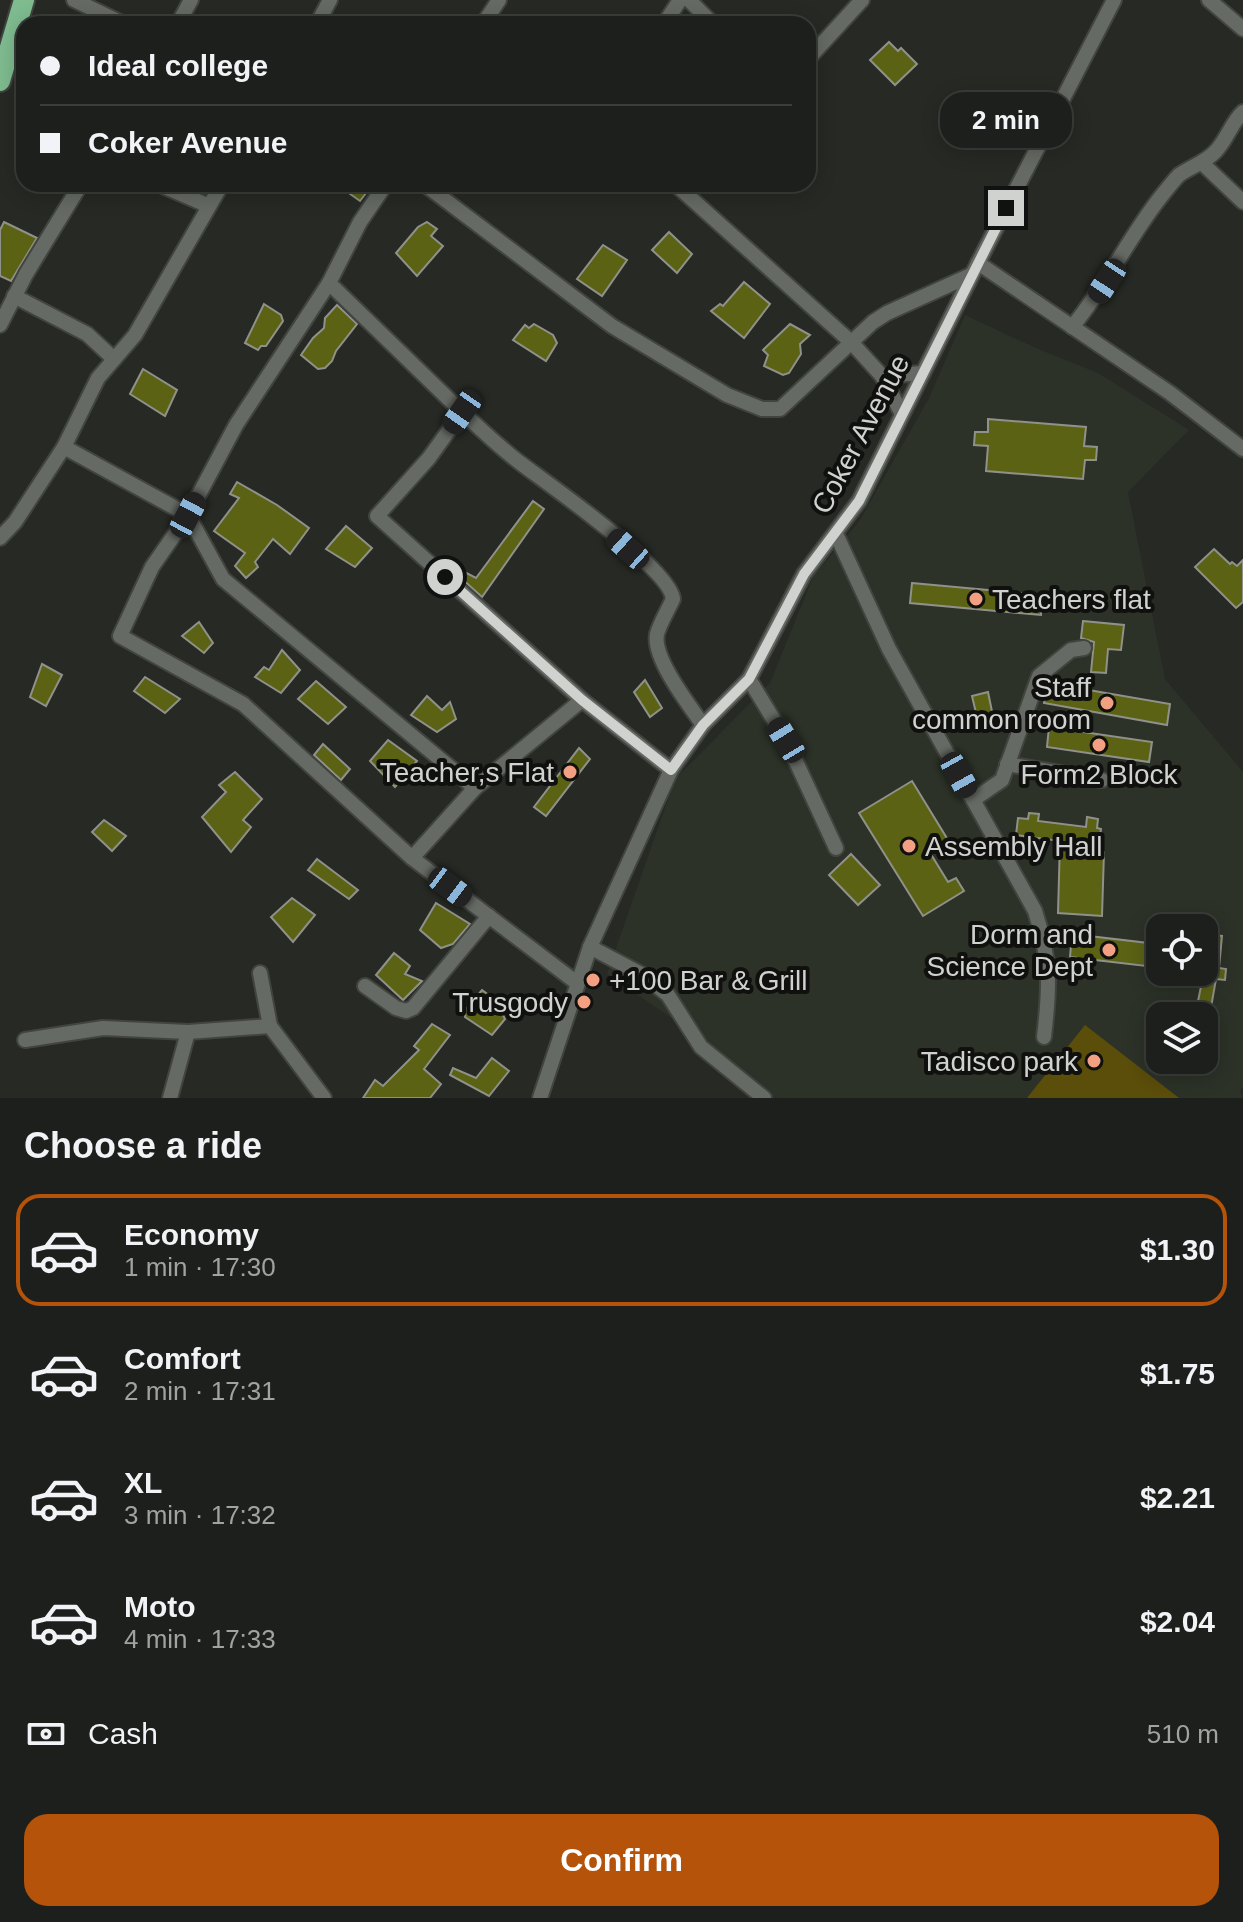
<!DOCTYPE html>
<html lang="en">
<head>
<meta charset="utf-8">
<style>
	:root { --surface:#1c1f1b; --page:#252724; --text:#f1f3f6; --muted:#a0a2a3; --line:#3a3d3a; --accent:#b45309 }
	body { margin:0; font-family:Helvetica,sans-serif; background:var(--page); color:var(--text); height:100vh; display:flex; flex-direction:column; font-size:30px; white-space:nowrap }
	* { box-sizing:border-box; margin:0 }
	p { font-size:26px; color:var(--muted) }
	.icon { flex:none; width:44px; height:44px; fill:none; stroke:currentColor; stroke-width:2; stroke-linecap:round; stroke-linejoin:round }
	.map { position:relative; height:1098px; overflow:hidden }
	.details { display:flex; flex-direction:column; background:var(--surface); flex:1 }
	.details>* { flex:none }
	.guide { position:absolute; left:16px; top:16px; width:800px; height:176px; border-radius:24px; box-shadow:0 4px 20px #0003,0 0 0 2px var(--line); display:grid; align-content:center; height:176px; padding:0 24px; background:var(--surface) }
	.controls { position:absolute; left:1146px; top:914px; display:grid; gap:16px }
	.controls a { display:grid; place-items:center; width:72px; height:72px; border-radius:16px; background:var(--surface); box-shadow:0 4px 20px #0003,0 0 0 2px var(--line); font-size:40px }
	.end { position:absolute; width:36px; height:36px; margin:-18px; border:10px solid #d0d2cf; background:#111; box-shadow:0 0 0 4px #111 }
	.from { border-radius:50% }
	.bubble { position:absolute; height:56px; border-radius:24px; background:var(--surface); box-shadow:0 4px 20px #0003,0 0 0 2px var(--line); font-size:26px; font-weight:700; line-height:56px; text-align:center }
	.car { position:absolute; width:24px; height:48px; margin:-24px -12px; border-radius:10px; box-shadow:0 0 6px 2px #0007; background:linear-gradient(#222 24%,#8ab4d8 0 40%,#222 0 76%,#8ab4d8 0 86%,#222 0) }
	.guide b { display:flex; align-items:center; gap:28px; height:76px; font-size:30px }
	.guide b+b { border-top:2px solid var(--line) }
	.guide i { width:20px; height:20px; background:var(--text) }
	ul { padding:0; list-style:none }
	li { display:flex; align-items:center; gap:24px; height:112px; margin:0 16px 12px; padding:0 8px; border:4px solid transparent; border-radius:24px }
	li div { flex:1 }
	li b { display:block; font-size:30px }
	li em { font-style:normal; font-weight:700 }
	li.active { border-color:var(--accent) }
	li>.icon { width:72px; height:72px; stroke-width:1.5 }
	h2 { padding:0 24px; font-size:36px; line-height:96px }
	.pay { display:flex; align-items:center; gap:20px; height:88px; padding:0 24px; font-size:30px }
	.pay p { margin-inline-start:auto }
	.action { display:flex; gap:16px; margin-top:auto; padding:16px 24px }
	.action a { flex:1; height:92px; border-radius:24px; background:var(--accent); color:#fff; font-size:32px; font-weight:700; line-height:92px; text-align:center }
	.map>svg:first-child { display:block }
	.built { fill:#2c3228; fill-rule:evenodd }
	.green { fill:#5b4d0a }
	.building { fill:#5b6214; stroke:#90918a; stroke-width:2 }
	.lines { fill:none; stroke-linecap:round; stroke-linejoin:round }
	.minor-casing { stroke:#41443f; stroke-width:18 }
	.highway-casing { stroke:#41443f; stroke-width:24 }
	.minor { stroke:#666a64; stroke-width:14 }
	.highway { stroke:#7ebb8f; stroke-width:20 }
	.route { stroke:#d0d2cf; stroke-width:10 }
	.poi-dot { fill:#f3a082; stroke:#10110f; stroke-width:3 }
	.labels { text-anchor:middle; stroke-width:8; stroke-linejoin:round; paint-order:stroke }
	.street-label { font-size:28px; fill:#d0d2cf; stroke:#10110f }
	.poi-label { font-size:28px; fill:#d0d2cf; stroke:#10110f; text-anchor:end }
</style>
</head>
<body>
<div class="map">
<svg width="1243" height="1098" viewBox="0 0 1243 1098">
	<rect width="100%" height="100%" fill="#262924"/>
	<!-- built -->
	<path class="built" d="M965,315L1038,349L1098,373L1189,430L1128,492L1165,679L1243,772V1087L1240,1091L1243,1098H773L676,1021L607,974L675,779L770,683L813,577L860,520L929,398ZM1160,928H1204V972H1160ZM1160,1016H1204V1060H1160Z"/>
	<!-- green -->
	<path class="green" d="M1085,1025L1179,1098H1027Z"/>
	<!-- building -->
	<g class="building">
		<path d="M889,42L898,51L901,48L917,64L895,85L870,60Z"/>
		<path d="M336,184H373L360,201Z"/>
		<path d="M4,222L37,238L11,281L0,276V230Z"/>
		<path d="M427,222L437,229L431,236L443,246L417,276L396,253L418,227Z"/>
		<path d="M669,232L692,254L677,273L652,250Z"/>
		<path d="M603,245L627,260L602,296L577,279Z"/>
		<path d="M744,282L770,304L744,338L711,311L720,304L723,306Z"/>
		<path d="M264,304L281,315L283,321L266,346H261L258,350L245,343Z"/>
		<path d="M337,305L357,324L336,351L332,361L325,368L318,369L301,355L313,338L324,328L325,318Z"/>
		<path d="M534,324L553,335L557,343L546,361L513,340L525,325L529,328Z"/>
		<path d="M790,324L810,335L800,344L801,354L789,373L783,375L764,366L768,355L763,350Z"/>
		<path d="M143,369L177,390L165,416L130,394Z"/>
		<path d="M988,419L1086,427L1084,446L1097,447L1096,460H1085L1083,479L986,471L988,446L974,445L975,432H988Z"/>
		<path d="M237,482L277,505L309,528L290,554L273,539L255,562L258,567L246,578L235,566L245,553L214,531L239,498L230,494Z"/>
		<path d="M533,501L544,509L482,597L451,569L453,566L476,578Z"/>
		<path d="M346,526L372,548L355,567L326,549Z"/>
		<path d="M1214,549L1230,564L1232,562L1237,566L1243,560V602L1236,608L1195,567Z"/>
		<path d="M912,583L1042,595L1041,615L910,603Z"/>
		<path d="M1083,621L1124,625L1121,650L1108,649L1106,673L1091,672L1094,642L1081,638Z"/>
		<path d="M199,622L213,643L204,653L182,636Z"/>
		<path d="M282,650L300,670L281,693L255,677L264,667L269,670Z"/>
		<path d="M42,664L62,675L46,706L30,697Z"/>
		<path d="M145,677L180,699L165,713L134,691Z"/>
		<path d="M645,680L662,708L650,717L634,692Z"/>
		<path d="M316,681L346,707L328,724L298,699Z"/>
		<path d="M1048,683L1170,704L1167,725L1044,703Z"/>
		<path d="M988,692L995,726L980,730L972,696Z"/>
		<path d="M427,696L442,710L450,702L456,719L437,732L411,715Z"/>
		<path d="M1049,727L1152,742L1149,762L1047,747Z"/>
		<path d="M388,740L417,761L395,787L370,761Z"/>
		<path d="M323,744L350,769L341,780L314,755Z"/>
		<path d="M579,748L590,759L546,816L534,807Z"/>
		<path d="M235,772L262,799L243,820L251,827L231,852L202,817L226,792L219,785Z"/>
		<path d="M912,781L948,840L929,851L948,882L956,878L964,891L923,916L859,813Z"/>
		<path d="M1029,813L1039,814L1038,821L1086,827L1087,817L1098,819L1097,828L1101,829L1098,851L1104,852L1102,916L1058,913L1060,841L1016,835L1018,818L1028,819Z"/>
		<path d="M104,820L126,836L112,851L92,832Z"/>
		<path d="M851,854L880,885L858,905L829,875Z"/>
		<path d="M317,859L358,890L349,899L308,870Z"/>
		<path d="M292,898L315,915L293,942L271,917Z"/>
		<path d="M436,903L470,924L453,944L441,948L420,930Z"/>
		<path d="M1072,934L1148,943L1146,966L1070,957Z"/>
		<path d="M1204,934L1222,936L1219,968L1226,969L1225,980L1216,979L1210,1013L1196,1011L1204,972Z"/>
		<path d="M394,953L410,966L405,974L422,981L403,1000L376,975Z"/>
		<path d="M482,990L509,1010L503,1015L505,1019L492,1035L465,1017L466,1009Z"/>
		<path d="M432,1024L450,1035L424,1069L441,1084L430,1098H363L375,1080L383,1086L419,1050L414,1046Z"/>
		<path d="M492,1058L509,1071L489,1096L450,1075L453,1068L476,1078Z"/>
	</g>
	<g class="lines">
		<!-- minor casing -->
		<g class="minor-casing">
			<g id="minor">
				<path d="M74,0L124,24"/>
				<path d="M689,0L713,24"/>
				<path d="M1209,0L1243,29"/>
				<path d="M178,24L191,0"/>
				<path d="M317,24L330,0"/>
				<path d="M483,24L499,0"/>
				<path d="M664,24L680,0"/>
				<path d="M808,59L862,0"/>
				<path d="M1203,164L1243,202"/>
				<path d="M158,184L209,206"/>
				<path d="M386,184L360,222L329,283L236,425L188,515L152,567L120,636L243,704L412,858L577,983"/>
				<path d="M424,184L612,326L727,395L762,409H780L873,322L887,313L971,275"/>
				<path d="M675,184L851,342L882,376L902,414"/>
				<path d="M978,263L1170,393L1243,449"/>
				<path d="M329,283L462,412L429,458L377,516L582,700L671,770"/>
				<path d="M14,296L87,334L114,359"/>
				<path d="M0,325L26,274L81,184"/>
				<path d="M1072,327C1107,285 1129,236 1163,194C1168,188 1174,180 1179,175C1192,166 1204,163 1215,152C1227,140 1231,123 1243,112"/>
				<path d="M882,376L923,373"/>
				<path d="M462,412C482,430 501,449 523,465C551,486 670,569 673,599C668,610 660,623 657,634C652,658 690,706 703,725"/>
				<path d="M64,447L188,515L223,579L475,788L582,700"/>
				<path d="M836,534L889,649L1035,911C1051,961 1050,986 1044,1037"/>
				<path d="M0,538L15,522L64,447L98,378L135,335L222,184"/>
				<path d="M749,679L786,740L836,848"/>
				<path d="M1007,764L1102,780"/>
				<path d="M973,800L1002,780L1039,676L1071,650L1084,648"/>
				<path d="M412,858L475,788"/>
				<path d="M590,947L643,975L668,995L701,1047L764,1098"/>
				<path d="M260,973L270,1026L324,1098"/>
				<path d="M365,986L396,1008L406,1011L413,1008L489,916"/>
				<path d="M25,1040L103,1028L188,1032"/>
				<path d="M170,1098L188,1032L270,1026"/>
				<path d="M540,1098L590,947L671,770L703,725L749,679L804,574L859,501L978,263L1114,0"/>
			</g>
		</g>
		<!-- highway casing -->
		<g class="highway-casing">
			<path id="highway" d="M0,81L24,0"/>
		</g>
		<!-- minor -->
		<use href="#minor" class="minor"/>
		<!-- highway -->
		<use href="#highway" class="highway"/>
	</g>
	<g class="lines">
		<!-- route -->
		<path class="route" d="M445,577L582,700L671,770L703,725L749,679L804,574L859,501L1006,208"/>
	</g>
	<!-- markers -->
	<g class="poi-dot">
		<circle cx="976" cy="599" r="8"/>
		<circle cx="1107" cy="703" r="8"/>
		<circle cx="1099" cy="745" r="8"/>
		<circle cx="570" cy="772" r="8"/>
		<circle cx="909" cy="846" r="8"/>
		<circle cx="1109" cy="950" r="8"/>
		<circle cx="593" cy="980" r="8"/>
		<circle cx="584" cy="1002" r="8"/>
		<circle cx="1094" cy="1061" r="8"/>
	</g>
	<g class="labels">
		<!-- street labels -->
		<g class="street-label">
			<text transform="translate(860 434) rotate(-62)" y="10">Coker Avenue</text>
		</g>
		<!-- poi labels -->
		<g class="poi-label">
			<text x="992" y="609" text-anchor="start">Teachers flat</text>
			<text x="1091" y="697">Staff<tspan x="1091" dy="32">common room</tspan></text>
			<text x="554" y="782">Teacher,s Flat</text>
			<text x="1099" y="784" text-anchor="middle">Form2 Block</text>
			<text x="925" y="856" text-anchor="start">Assembly Hall</text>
			<text x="1093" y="944">Dorm and<tspan x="1093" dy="32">Science Dept</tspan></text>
			<text x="609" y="990" text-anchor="start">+100 Bar &amp; Grill</text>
			<text x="568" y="1012">Trusgody</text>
			<text x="1078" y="1071">Tadisco park</text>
		</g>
	</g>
</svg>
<div class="controls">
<a><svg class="icon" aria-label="locate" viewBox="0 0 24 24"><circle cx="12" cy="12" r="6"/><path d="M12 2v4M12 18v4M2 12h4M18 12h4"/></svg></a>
<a><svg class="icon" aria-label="layers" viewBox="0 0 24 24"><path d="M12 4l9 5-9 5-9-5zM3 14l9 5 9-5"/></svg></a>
</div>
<i class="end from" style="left:445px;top:577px"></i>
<i class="end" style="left:1006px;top:208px"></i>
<div class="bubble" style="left:940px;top:92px;width:132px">2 min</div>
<i class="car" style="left:1107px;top:281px;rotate:213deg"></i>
<i class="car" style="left:462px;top:412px;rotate:215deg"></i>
<i class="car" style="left:188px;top:515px;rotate:28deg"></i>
<i class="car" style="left:628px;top:549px;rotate:312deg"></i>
<i class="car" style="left:786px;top:740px;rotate:329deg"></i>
<i class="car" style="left:959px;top:775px;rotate:151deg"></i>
<i class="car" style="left:450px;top:887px;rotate:127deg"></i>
<div class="guide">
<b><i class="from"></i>Ideal college</b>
<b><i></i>Coker Avenue</b>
</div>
</div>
<section class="details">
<h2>Choose a ride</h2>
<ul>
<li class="active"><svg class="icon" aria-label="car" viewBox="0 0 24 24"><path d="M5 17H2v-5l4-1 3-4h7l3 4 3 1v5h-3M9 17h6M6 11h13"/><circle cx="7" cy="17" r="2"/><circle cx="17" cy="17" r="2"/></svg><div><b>Economy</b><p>1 min · 17:30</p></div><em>$1.30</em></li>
<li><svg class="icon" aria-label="car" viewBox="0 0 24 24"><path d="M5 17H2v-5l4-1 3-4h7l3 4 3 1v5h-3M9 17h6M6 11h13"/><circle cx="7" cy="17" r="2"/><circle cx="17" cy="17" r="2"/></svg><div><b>Comfort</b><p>2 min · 17:31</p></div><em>$1.75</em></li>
<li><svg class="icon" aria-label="car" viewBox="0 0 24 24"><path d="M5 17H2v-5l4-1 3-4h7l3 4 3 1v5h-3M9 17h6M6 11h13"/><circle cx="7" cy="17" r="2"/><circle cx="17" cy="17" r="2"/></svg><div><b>XL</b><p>3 min · 17:32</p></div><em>$2.21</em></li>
<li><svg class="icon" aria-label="car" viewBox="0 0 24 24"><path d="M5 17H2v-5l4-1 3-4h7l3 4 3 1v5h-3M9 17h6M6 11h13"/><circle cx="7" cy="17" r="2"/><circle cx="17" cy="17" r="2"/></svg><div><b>Moto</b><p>4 min · 17:33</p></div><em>$2.04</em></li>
</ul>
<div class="pay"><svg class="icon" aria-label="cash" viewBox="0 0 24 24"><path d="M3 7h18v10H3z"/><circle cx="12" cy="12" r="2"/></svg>Cash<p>510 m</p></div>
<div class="action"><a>Confirm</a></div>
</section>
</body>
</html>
